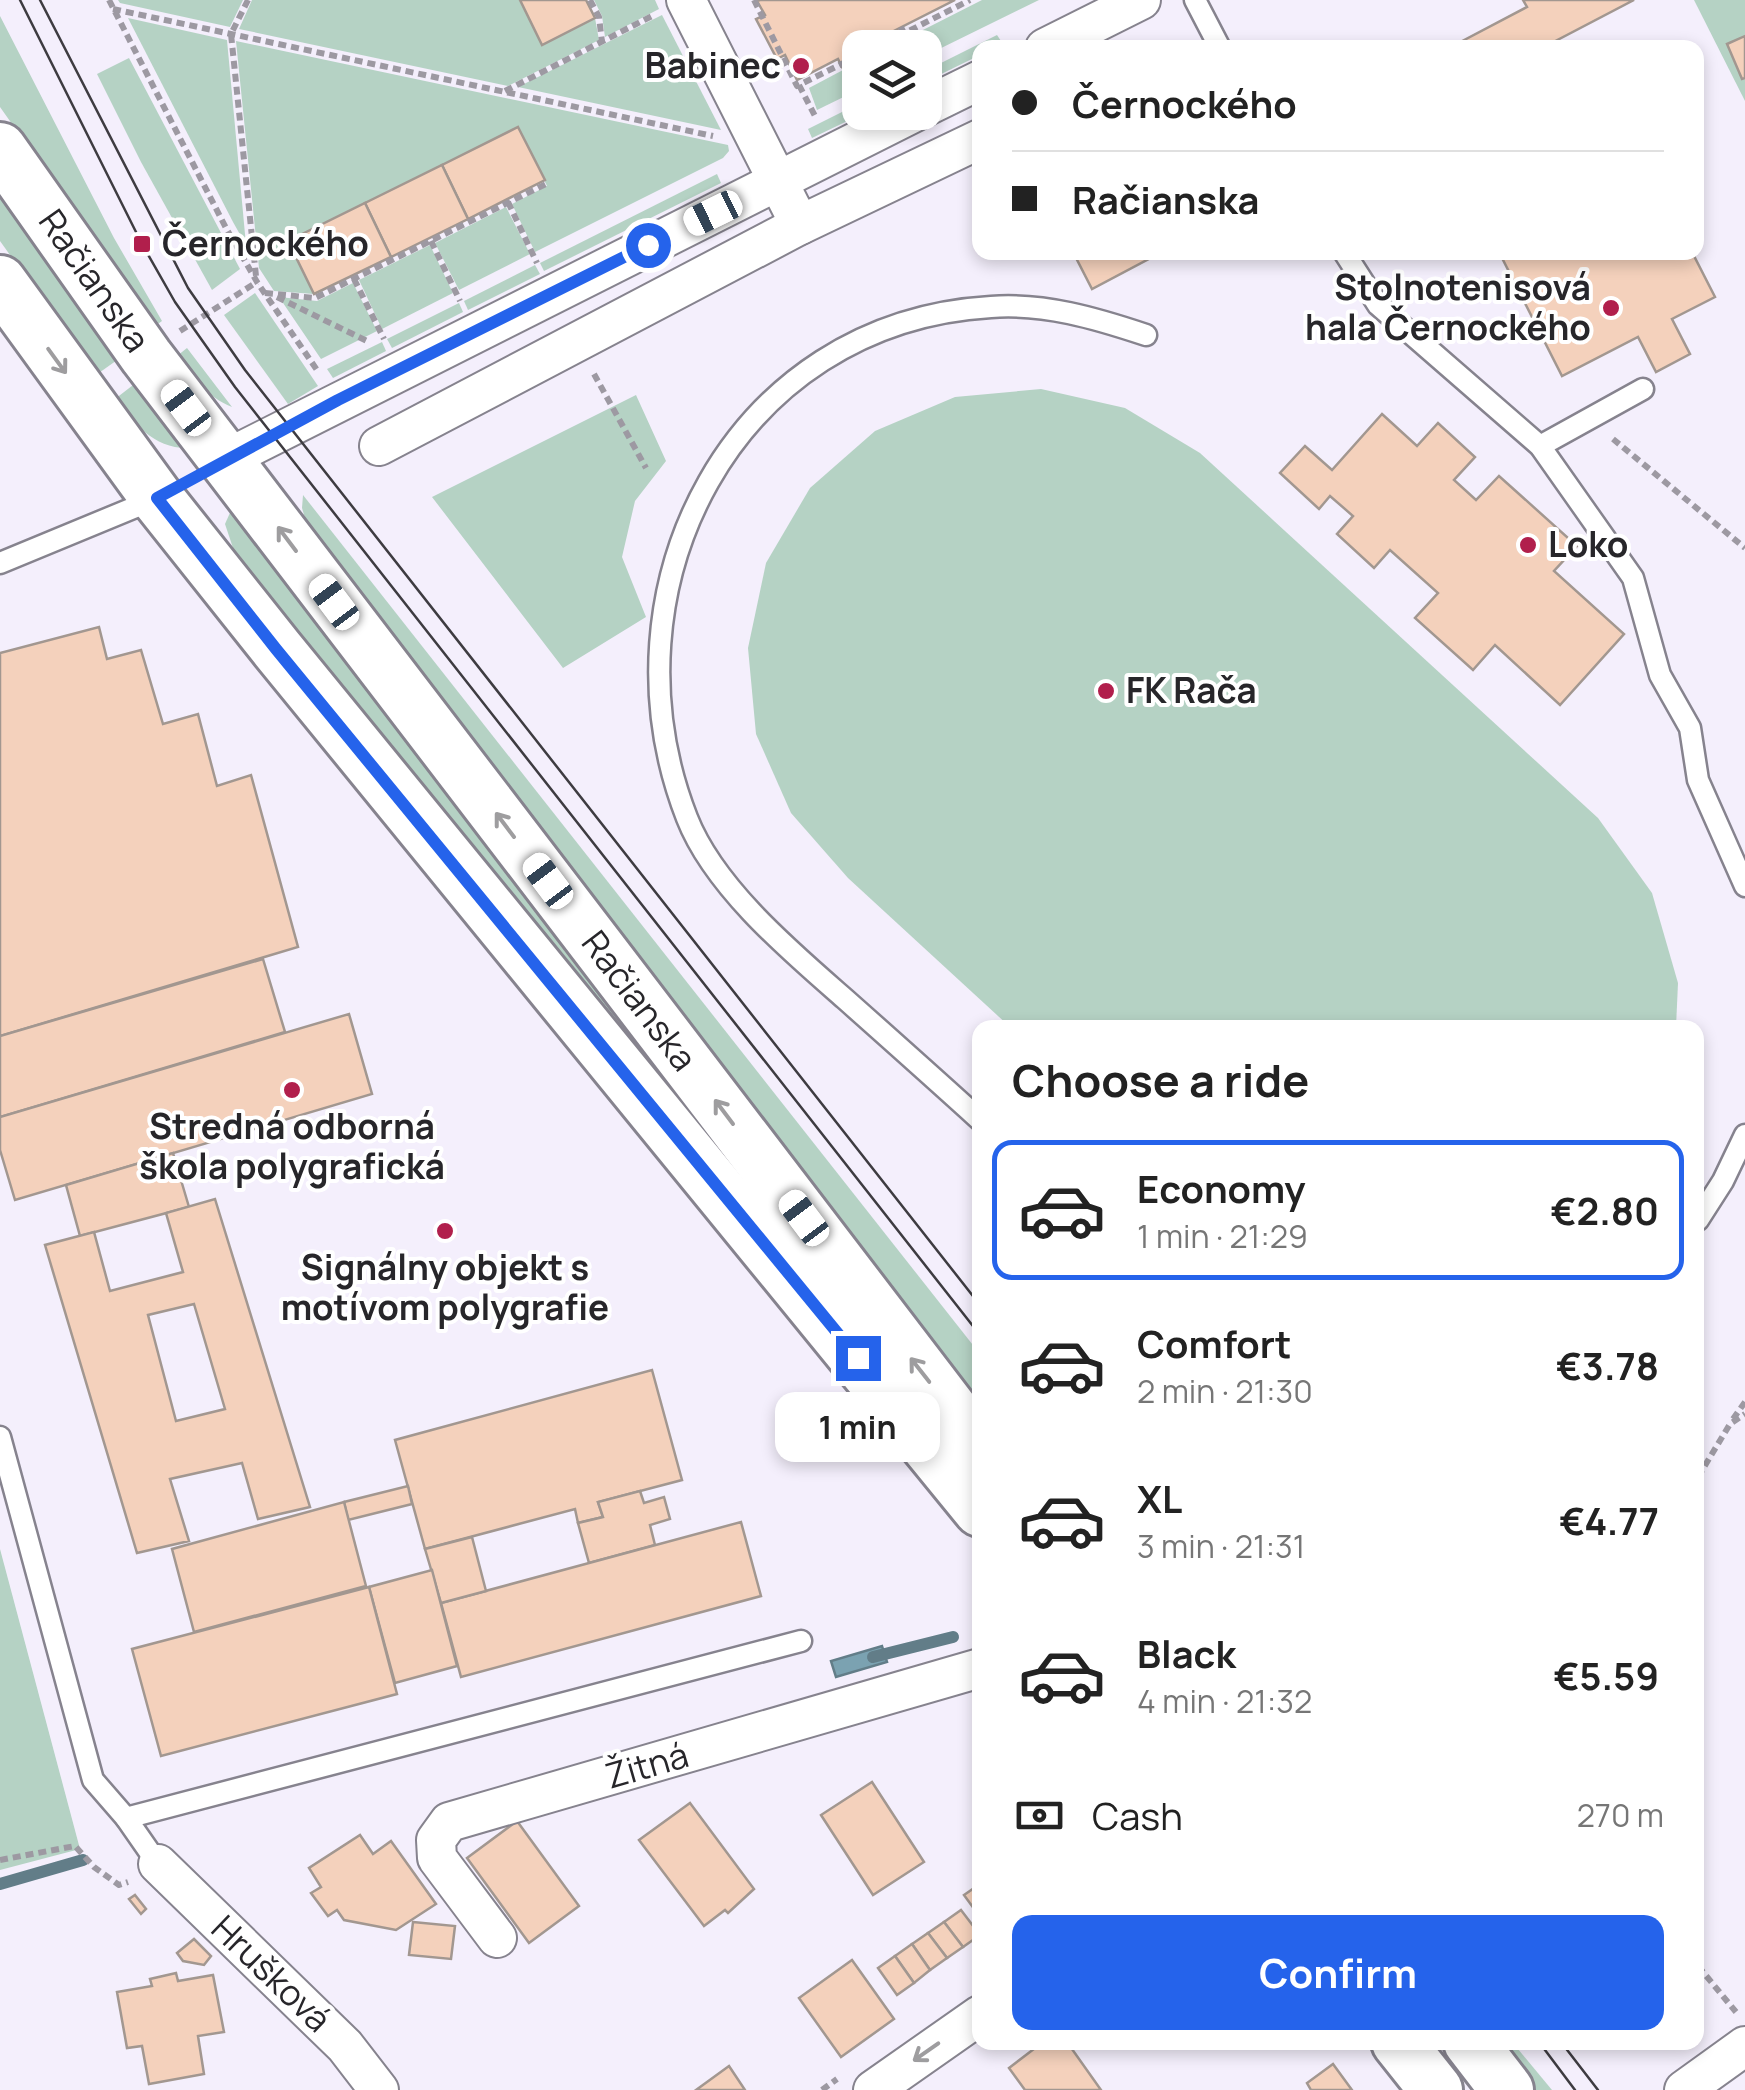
<!DOCTYPE html>
<html lang="en">
<head>
<meta charset="utf-8">
<style>
	:root { --surface:#fff; --page:#f6f6f6; --text:#222; --muted:#767676; --line:#e0e0e0; --accent:#2563eb }
	body { margin:0; font-family:Manrope,sans-serif; background:var(--page); color:var(--text); height:100vh; display:flex; flex-direction:column; font-size:38px; white-space:nowrap }
	* { box-sizing:border-box; margin:0 }
	p { font-size:32px; color:var(--muted) }
	.icon { flex:none; width:55px; height:55px; fill:none; stroke:currentColor; stroke-width:2; stroke-linecap:round; stroke-linejoin:round }
	.map { position:relative; flex:1; overflow:hidden }
	.panel { position:absolute; left:972px; top:1020px; width:732px; height:1030px; display:flex; flex-direction:column; background:var(--surface); border-radius:20px; box-shadow:0 5px 15px #0003 }
	.panel>* { flex:none }
	.guide { position:absolute; left:972px; top:40px; width:732px; height:220px; border-radius:20px; box-shadow:0 5px 15px #0003; display:grid; align-content:center; height:220px; padding:0 40px; background:var(--surface) }
	.tools { position:absolute; left:842px; top:30px; display:grid; gap:20px }
	.tools a { display:grid; place-items:center; width:100px; height:100px; border-radius:20px; background:var(--surface); box-shadow:0 5px 15px #0003; font-size:50px }
	.end { position:absolute; width:45px; height:45px; margin:-22px; border:12px solid #2563eb; background:#fff; box-shadow:0 0 0 5px #fff }
	.from { border-radius:50% }
	.bubble { position:absolute; height:70px; border-radius:20px; background:var(--surface); box-shadow:0 5px 15px #0003; font-size:32px; font-weight:700; line-height:70px; text-align:center }
	.car { position:absolute; width:30px; height:60px; margin:-30px -15px; border-radius:12px; box-shadow:0 0 8px 2px #0007; background:linear-gradient(#fff 24%,#345 0 40%,#fff 0 76%,#345 0 86%,#fff 0) }
	.guide b { display:flex; align-items:center; gap:35px; height:95px; font-size:38px }
	.guide b+b { border-top:2px solid var(--line) }
	.guide i { width:25px; height:25px; background:var(--text) }
	ul { padding:0; list-style:none }
	li { display:flex; align-items:center; gap:30px; height:140px; margin:0 20px 15px; padding:0 20px; border:5px solid transparent; border-radius:20px }
	li div { flex:1 }
	li b { display:block; font-size:38px }
	li em { font-style:normal; font-weight:700 }
	li.active { border-color:var(--accent) }
	li>.icon { width:90px; height:90px; stroke-width:1.5 }
	h2 { padding:0 40px; font-size:45px; line-height:120px }
	.pay { display:flex; align-items:center; gap:25px; height:110px; padding:0 40px; font-size:38px }
	.pay p { margin-inline-start:auto }
	.button { display:flex; gap:20px; margin-top:auto; padding:20px 40px }
	.button a { flex:1; height:115px; border-radius:20px; background:var(--accent); color:#fff; font-size:40px; font-weight:700; line-height:115px; text-align:center }
	.map>svg:first-child { display:block }
	.green { fill:#b5d2c4 }
	.water { fill:#7ba2b1; stroke:#627d88; stroke-width:2.5 }
	.lines { fill:none; stroke-linecap:round; stroke-linejoin:round }
	.stream { stroke:#627d88; stroke-width:12 }
	.building { fill:#f4d1bc; stroke:#a29790; stroke-width:2.5; fill-rule:evenodd }
	.service-casing { stroke:#86838e; stroke-width:25 }
	.minor-casing { stroke:#86838e; stroke-width:42 }
	.secondary-casing { stroke:#86838e; stroke-width:58 }
	.path { stroke:#9d99a2; stroke-width:6; stroke-dasharray:8 5; stroke-linecap:butt }
	.service { stroke:#fff; stroke-width:20 }
	.minor { stroke:#fff; stroke-width:38 }
	.secondary { stroke:#fff; stroke-width:52 }
	.tram { stroke:#3e3c41; stroke-width:2.5 }
	.oneway { stroke:#9e9d9f }
	.route { stroke:#2563eb; stroke-width:12 }
	.poi-dot { fill:#b11f4c; stroke:#fff; stroke-width:4 }
	.labels { text-anchor:middle; stroke-width:8; stroke-linejoin:round; paint-order:stroke }
	.poi-label { font-size:35px; font-weight:bold; fill:#27262a; stroke:#fff; text-anchor:start }
	.street-label { font-size:35px; fill:#27262a; stroke:#fff }
</style>
</head>
<body>
<div class="map">
<svg width="1745" height="2090" viewBox="0 0 1745 2090">
	<rect width="100%" height="100%" fill="#f4effc"/>
	<!-- green -->
	<g class="green">
		<path d="M118,0H243L230,27L120,3Z"/>
		<path d="M252,0H520L542,44L595,18L599,40L508,86L239,29Z"/>
		<path d="M594,0H655L659,9L605,37L602,16Z"/>
		<path d="M982,0H1039L925,56V48L917,47L913,40L917,33Z"/>
		<path d="M1694,0H1745V101Z"/>
		<path d="M662,15L721,130L518,87Z"/>
		<path d="M0,16L114,238L162,321L155,326L0,107Z"/>
		<path d="M128,18L227,40L246,245L233,222Z"/>
		<path d="M997,35L1003,44L980,48V55L925,82V71Z"/>
		<path d="M236,41L728,145L729,151L723,158L535,252L512,204L547,186L518,127L288,241L314,294L274,291L259,268Z"/>
		<path d="M129,58L240,269L212,290L141,162L97,74Z"/>
		<path d="M860,61V89L817,110L809,88Z"/>
		<path d="M860,103V112L864,113L812,138L808,129Z"/>
		<path d="M717,174L721,183L544,271L540,263Z"/>
		<path d="M0,186L120,358L96,375L0,241Z"/>
		<path d="M506,207L530,254L459,290L435,243Z"/>
		<path d="M430,245L453,293L382,329L359,280Z"/>
		<path d="M535,265L540,274L468,310L464,301Z"/>
		<path d="M353,283L377,331L321,359L279,297L317,301Z"/>
		<path d="M255,293L318,386L288,404L224,315Z"/>
		<path d="M459,303L463,312L392,348L387,339Z"/>
		<path d="M382,342L386,351L333,378L327,369Z"/>
		<path d="M187,348L232,407C207,397 193,377 177,356Z"/>
		<path d="M137,382L187,448C153,448 134,423 115,399Z"/>
		<path d="M1041,389L1125,408L1200,453L1598,818L1652,893L1678,983L1676,1027H1010L848,878L791,813L756,734L748,648L766,563L810,488L875,431L955,397Z"/>
		<path d="M636,395L666,461L635,501L622,557L646,617L563,668L432,497Z"/>
		<path d="M303,495L980,1354V1407L309,532L302,508Z"/>
		<path d="M233,506L697,1119L693,1120L238,563L225,524Z"/>
		<path d="M0,1549L80,1849L0,1870Z"/>
		<path d="M1496,2043H1513L1552,2090H1534Z"/>
	</g>
	<!-- water -->
	<path class="water" d="M882,1646L887,1662L836,1677L831,1661Z"/>
	<g class="lines">
		<!-- stream -->
		<g class="stream">
			<path d="M873,1657L953,1637"/>
			<path d="M0,1884L83,1860"/>
		</g>
	</g>
	<!-- building -->
	<g class="building">
		<path d="M520,0H586L595,18L542,45Z"/>
		<path d="M760,0H955L880,38L884,46L860,48V58L842,67L838,59L797,80L785,55L777,59L756,19L765,15L757,1Z"/>
		<path d="M1523,0H1634L1542,48H1449L1527,7Z"/>
		<path d="M1745,36V78L1742,79L1727,44Z"/>
		<path d="M518,127L545,180L468,219L442,165Z"/>
		<path d="M442,165L468,219L391,257L365,203Z"/>
		<path d="M365,203L391,257L314,294L288,241Z"/>
		<path d="M1073,252H1162L1092,289Z"/>
		<path d="M1499,252H1692L1715,297L1672,319L1690,354L1656,372L1638,337L1562,376Z"/>
		<path d="M1382,414L1417,446L1438,423L1475,457L1454,480L1476,500L1499,476L1577,546L1554,571L1624,634L1560,705L1495,645L1473,670L1415,618L1438,593L1390,550L1374,568L1337,534L1353,516L1330,496L1319,509L1280,473L1305,446L1332,470Z"/>
		<path d="M99,627L107,659L141,650L163,724L198,714L217,786L251,775L298,947L0,1036V653Z"/>
		<path d="M263,959L285,1032L0,1117V1036Z"/>
		<path d="M349,1014L372,1094L15,1200L0,1150V1117Z"/>
		<path d="M173,1153L189,1207L80,1236L66,1185Z"/>
		<path d="M215,1199L310,1507L258,1519L242,1463L170,1479L189,1541L137,1553L45,1245L94,1232L110,1291L183,1272L166,1213ZM194,1304L225,1409L176,1421L148,1315Z"/>
		<path d="M652,1370L682,1480L598,1502L603,1517L578,1523L575,1509L425,1549L395,1440Z"/>
		<path d="M408,1486L412,1504L348,1520L344,1502Z"/>
		<path d="M640,1491L644,1503L664,1497L670,1519L650,1525L655,1545L589,1563L578,1523L603,1517L598,1502Z"/>
		<path d="M344,1502L366,1586L194,1632L172,1549Z"/>
		<path d="M741,1522L761,1596L461,1677L441,1603Z"/>
		<path d="M472,1537L486,1591L441,1603L425,1549Z"/>
		<path d="M432,1570L457,1666L395,1683L369,1587Z"/>
		<path d="M369,1587L397,1694L161,1756L132,1649Z"/>
		<path d="M872,1782L924,1862L873,1895L821,1815Z"/>
		<path d="M690,1803L754,1889L728,1913L725,1910L704,1926L639,1840Z"/>
		<path d="M517,1821L579,1906L529,1943L467,1858Z"/>
		<path d="M360,1835L373,1854L391,1841L436,1904L396,1930L344,1920L337,1910L328,1916L311,1893L321,1887L309,1868Z"/>
		<path d="M980,1884V1917L964,1895Z"/>
		<path d="M135,1895L146,1909L141,1914L129,1899Z"/>
		<path d="M961,1910L980,1935L963,1947L944,1922Z"/>
		<path d="M413,1922L455,1926L451,1959L409,1955Z"/>
		<path d="M944,1922L963,1947L947,1958L928,1933Z"/>
		<path d="M928,1933L947,1958L930,1970L912,1944Z"/>
		<path d="M194,1939L211,1956L204,1965L183,1961L177,1953Z"/>
		<path d="M912,1944L930,1970L914,1983L895,1956Z"/>
		<path d="M895,1956L914,1983L897,1995L878,1968Z"/>
		<path d="M852,1960L894,2019L841,2057L799,1998Z"/>
		<path d="M176,1973L178,1981L213,1975L224,2032L198,2036L204,2074L149,2084L142,2046L127,2048L117,1992L152,1986L150,1979Z"/>
		<path d="M1043,2042H1067L1101,2090H1025L1009,2068Z"/>
		<path d="M1333,2064L1352,2090H1311L1307,2083Z"/>
		<path d="M729,2066L745,2090H696Z"/>
	</g>
	<g class="lines">
		<!-- service casing -->
		<g class="service-casing">
			<g id="service">
				<path d="M1195,0L1220,48"/>
				<path d="M1344,252L1378,305L1540,446L1633,578L1660,675L1690,728L1698,780L1745,886"/>
				<path d="M1540,446L1643,389"/>
				<path d="M0,563L155,499"/>
				<path d="M980,1120C935,1079 890,1039 845,999C790,951 714,887 687,818C597,588 733,322 991,307C1044,303 1095,318 1146,335"/>
				<path d="M1698,1220L1723,1181L1745,1135"/>
				<path d="M0,1437L93,1780L126,1818"/>
				<path d="M158,1864L126,1818L801,1641"/>
			</g>
		</g>
		<!-- minor casing -->
		<g class="minor-casing">
			<g id="minor">
				<path d="M686,0L800,225L980,139"/>
				<path d="M1045,48L1141,0"/>
				<path d="M925,107L980,80"/>
				<path d="M379,446L800,225"/>
				<path d="M226,459L915,112"/>
				<path d="M158,1864L345,2046L379,2090"/>
				<path d="M497,1938L437,1858L436,1840L449,1822L980,1668"/>
				<path d="M873,2090L980,2015"/>
				<path d="M1684,2090L1745,2046"/>
			</g>
		</g>
		<!-- secondary casing -->
		<g class="secondary-casing">
			<g id="secondary">
				<path d="M0,149L146,356L980,1447"/>
				<path d="M0,282L157,498L277,649L980,1510"/>
				<path d="M1398,2042L1436,2090"/>
				<path d="M1470,2042L1507,2090"/>
			</g>
		</g>
		<!-- path -->
		<g class="path">
			<path d="M109,0L226,228L257,282L319,373"/>
			<path d="M248,0L231,34L256,276"/>
			<path d="M590,0L599,17L602,42"/>
			<path d="M754,0L797,86L860,55"/>
			<path d="M113,9L713,136"/>
			<path d="M901,27L911,48"/>
			<path d="M875,48L970,0"/>
			<path d="M799,85L816,118"/>
			<path d="M505,91L654,15"/>
			<path d="M508,202L537,263"/>
			<path d="M431,241L460,301"/>
			<path d="M354,279L384,339"/>
			<path d="M265,293L315,298L546,184"/>
			<path d="M277,297L369,342"/>
			<path d="M180,331L257,282"/>
			<path d="M594,374L646,468"/>
			<path d="M1613,439L1745,548"/>
			<path d="M1733,1419L1745,1402"/>
			<path d="M1698,1477L1730,1424L1745,1414"/>
			<path d="M0,1860L75,1846L94,1867L119,1885L128,1882"/>
			<path d="M1698,1966L1736,2012"/>
			<path d="M822,2090L837,2079"/>
		</g>
		<!-- service -->
		<use href="#service" class="service"/>
		<!-- minor -->
		<use href="#minor" class="minor"/>
		<!-- secondary -->
		<use href="#secondary" class="secondary"/>
		<!-- tram -->
		<g class="tram">
			<path d="M20,0L142,244L175,302L235,387L980,1335"/>
			<path d="M40,0L188,288L245,370L980,1305"/>
			<path d="M1539,2042L1575,2090"/>
			<path d="M1561,2042L1598,2090"/>
		</g>
	</g>
	<!-- one-way arrows -->
	<defs><path id="oneway-shaft" d="M-6 0H5M1.5-3L5.5 0L1.5 3" fill="none" stroke-width="1.6" stroke-linecap="round" stroke-linejoin="round" transform="scale(2.5)"/></defs>
	<g class="oneway">
		<use href="#oneway-shaft" transform="translate(57 361) rotate(54)"/>
		<use href="#oneway-shaft" transform="translate(287 539) rotate(-127)"/>
		<use href="#oneway-shaft" transform="translate(505 825) rotate(-127)"/>
		<use href="#oneway-shaft" transform="translate(724 1112) rotate(-127)"/>
		<use href="#oneway-shaft" transform="translate(920 1370) rotate(-128)"/>
		<use href="#oneway-shaft" transform="translate(926 2052) rotate(145)"/>
	</g>
	<g class="lines">
		<!-- route -->
		<path class="route" d="M648,245L338,400L157,498L276,649L858,1358"/>
	</g>
	<!-- markers -->
	<g class="poi-dot">
		<circle cx="801" cy="66" r="10"/>
		<rect x="132" y="234" width="20" height="20" rx="5"/>
		<circle cx="1611" cy="308" r="10"/>
		<circle cx="1528" cy="545" r="10"/>
		<circle cx="1106" cy="691" r="10"/>
		<circle cx="292" cy="1090" r="10"/>
		<circle cx="445" cy="1231" r="10"/>
	</g>
	<g class="labels">
		<!-- poi labels -->
		<g class="poi-label">
			<text x="781" y="78" text-anchor="end">Babinec</text>
			<text x="162" y="256">Černockého</text>
			<text x="1591" y="300" text-anchor="end">Stolnotenisová<tspan x="1591" dy="40">hala Černockého</tspan></text>
			<text x="1548" y="557">Loko</text>
			<text x="1126" y="703">FK Rača</text>
			<text x="292" y="1139" text-anchor="middle">Stredná odborná<tspan x="292" dy="40">škola polygrafická</tspan></text>
			<text x="445" y="1280" text-anchor="middle">Signálny objekt s<tspan x="445" dy="40">motívom polygrafie</tspan></text>
		</g>
		<!-- street labels -->
		<g class="street-label">
			<text transform="translate(94 281) rotate(55)" y="12">Račianska</text>
			<text transform="translate(639 1001) rotate(53)" y="12">Račianska</text>
			<text transform="translate(647 1766) rotate(-16)" y="12">Žitná</text>
			<text transform="translate(271 1974) rotate(44)" y="12">Hrušková</text>
		</g>
	</g>
</svg>
<div class="tools">
<a><svg class="icon" aria-label="layers" viewBox="0 0 24 24"><path d="M12 4l9 5-9 5-9-5zM3 14l9 5 9-5"/></svg></a>
</div>
<i class="end from" style="left:648px;top:245px"></i>
<i class="end" style="left:858px;top:1358px"></i>
<div class="bubble" style="left:775px;top:1392px;width:165px">1 min</div>
<i class="car" style="left:713px;top:213px;rotate:244deg"></i>
<i class="car" style="left:186px;top:408px;rotate:323deg"></i>
<i class="car" style="left:334px;top:602px;rotate:323deg"></i>
<i class="car" style="left:548px;top:881px;rotate:323deg"></i>
<i class="car" style="left:804px;top:1218px;rotate:323deg"></i>
<div class="guide">
<b><i class="from"></i>Černockého</b>
<b><i></i>Račianska</b>
</div>
<section class="panel">
<h2>Choose a ride</h2>
<ul>
<li class="active"><svg class="icon" aria-label="car" viewBox="0 0 24 24"><path d="M5 17H2v-5l4-1 3-4h7l3 4 3 1v5h-3M9 17h6M6 11h13"/><circle cx="7" cy="17" r="2"/><circle cx="17" cy="17" r="2"/></svg><div><b>Economy</b><p>1 min · 21:29</p></div><em>€2.80</em></li>
<li><svg class="icon" aria-label="car" viewBox="0 0 24 24"><path d="M5 17H2v-5l4-1 3-4h7l3 4 3 1v5h-3M9 17h6M6 11h13"/><circle cx="7" cy="17" r="2"/><circle cx="17" cy="17" r="2"/></svg><div><b>Comfort</b><p>2 min · 21:30</p></div><em>€3.78</em></li>
<li><svg class="icon" aria-label="car" viewBox="0 0 24 24"><path d="M5 17H2v-5l4-1 3-4h7l3 4 3 1v5h-3M9 17h6M6 11h13"/><circle cx="7" cy="17" r="2"/><circle cx="17" cy="17" r="2"/></svg><div><b>XL</b><p>3 min · 21:31</p></div><em>€4.77</em></li>
<li><svg class="icon" aria-label="car" viewBox="0 0 24 24"><path d="M5 17H2v-5l4-1 3-4h7l3 4 3 1v5h-3M9 17h6M6 11h13"/><circle cx="7" cy="17" r="2"/><circle cx="17" cy="17" r="2"/></svg><div><b>Black</b><p>4 min · 21:32</p></div><em>€5.59</em></li>
</ul>
<div class="pay"><svg class="icon" aria-label="cash" viewBox="0 0 24 24"><path d="M3 7h18v10H3z"/><circle cx="12" cy="12" r="2"/></svg>Cash<p>270 m</p></div>
<div class="button"><a>Confirm</a></div>
</section>
</div>
</body>
</html>
